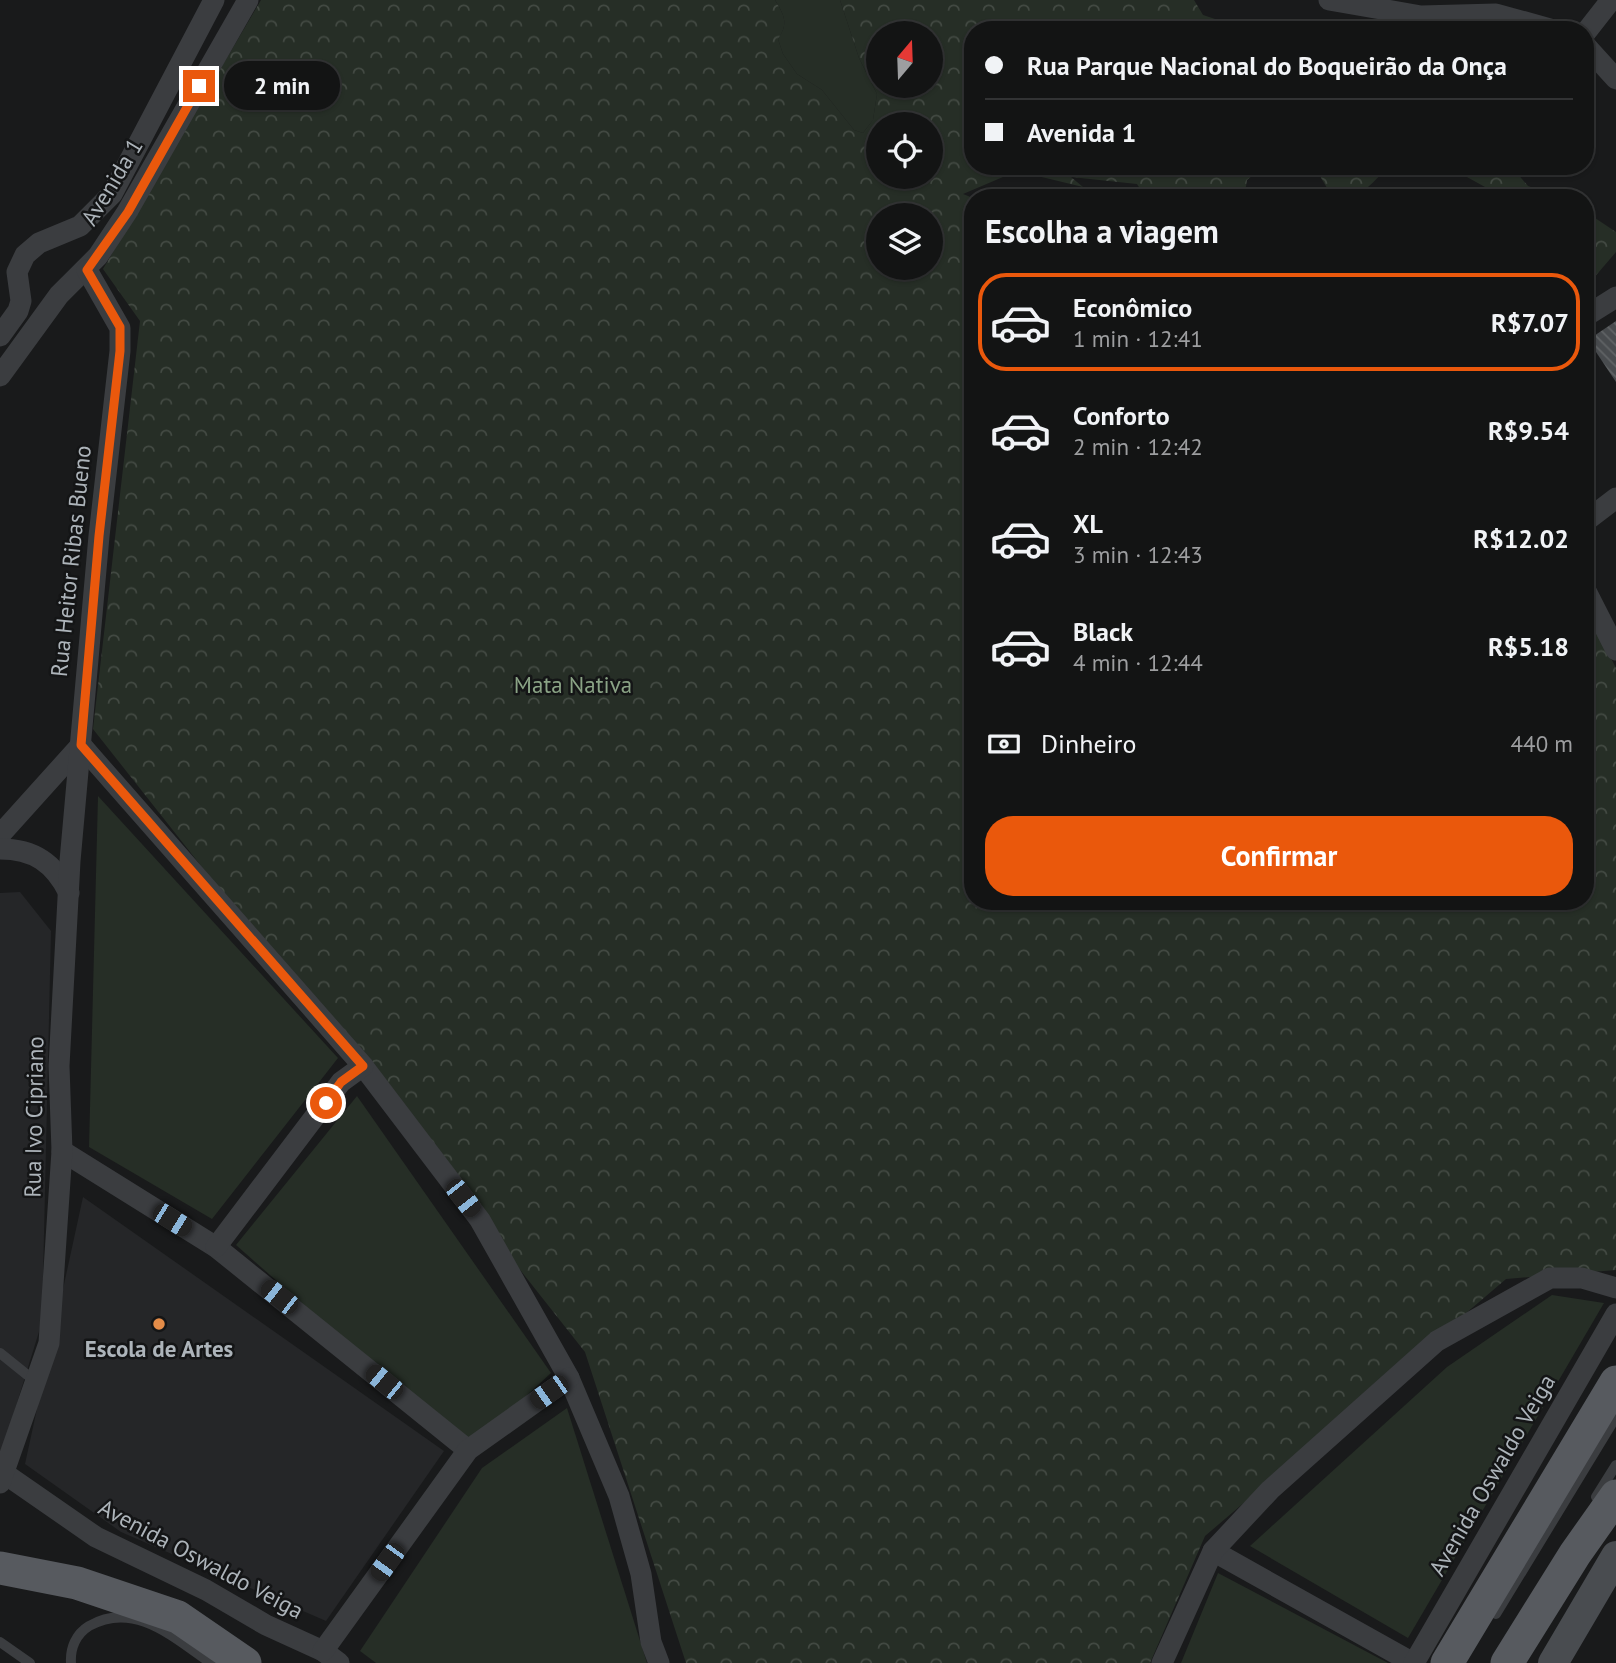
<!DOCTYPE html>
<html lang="pt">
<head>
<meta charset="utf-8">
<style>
	:root { --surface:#131414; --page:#202122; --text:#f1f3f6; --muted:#9d9ea0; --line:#323334; --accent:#ea580c }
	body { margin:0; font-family:"PT Sans",sans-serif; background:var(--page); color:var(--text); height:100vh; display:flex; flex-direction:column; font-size:26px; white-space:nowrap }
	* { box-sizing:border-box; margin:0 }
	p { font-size:23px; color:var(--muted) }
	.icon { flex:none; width:38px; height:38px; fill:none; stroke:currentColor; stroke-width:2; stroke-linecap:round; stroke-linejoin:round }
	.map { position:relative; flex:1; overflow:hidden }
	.side { position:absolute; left:964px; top:189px; width:630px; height:721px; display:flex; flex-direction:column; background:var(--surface); border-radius:28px; box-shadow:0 2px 5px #0004,0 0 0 2px var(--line) }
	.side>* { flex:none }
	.guide { position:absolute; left:964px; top:21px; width:630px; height:154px; border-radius:28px; box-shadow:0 2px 5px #0004,0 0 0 2px var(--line); display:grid; align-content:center; height:154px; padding:0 21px; background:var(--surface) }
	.needle { width:46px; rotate:19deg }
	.controls { position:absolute; left:866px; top:21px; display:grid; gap:14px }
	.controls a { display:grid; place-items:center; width:77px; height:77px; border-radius:50%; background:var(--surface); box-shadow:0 2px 5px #0004,0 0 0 2px var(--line); font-size:35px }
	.end { position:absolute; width:32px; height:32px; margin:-16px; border:9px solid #ea580c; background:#fff; box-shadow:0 0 0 4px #fff }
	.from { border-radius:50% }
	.bubble { position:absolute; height:49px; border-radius:24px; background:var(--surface); box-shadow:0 2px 5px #0004,0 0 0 2px var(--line); font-size:23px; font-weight:700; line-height:49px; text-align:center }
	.car { position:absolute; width:21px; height:42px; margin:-21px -10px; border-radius:9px; box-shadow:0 0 5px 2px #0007; background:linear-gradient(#222 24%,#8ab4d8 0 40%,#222 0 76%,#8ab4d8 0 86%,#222 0) }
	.guide b { display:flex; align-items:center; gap:24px; height:66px; font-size:26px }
	.guide b+b { border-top:2px solid var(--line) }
	.guide i { width:18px; height:18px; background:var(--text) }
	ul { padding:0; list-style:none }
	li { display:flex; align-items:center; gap:21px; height:98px; margin:0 14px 10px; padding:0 7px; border:4px solid transparent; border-radius:28px }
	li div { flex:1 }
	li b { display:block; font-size:26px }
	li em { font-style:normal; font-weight:700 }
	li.selected { border-color:var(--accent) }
	li>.icon { width:63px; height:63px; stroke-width:1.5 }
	h2 { padding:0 21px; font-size:32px; line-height:84px }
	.pay { display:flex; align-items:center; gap:18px; height:77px; padding:0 21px; font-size:26px }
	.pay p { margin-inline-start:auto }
	.cta { display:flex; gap:14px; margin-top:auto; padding:14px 21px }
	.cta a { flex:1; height:80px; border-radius:28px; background:var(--accent); color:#fff; font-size:28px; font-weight:700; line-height:80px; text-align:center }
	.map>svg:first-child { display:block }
	.built { fill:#252628 }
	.green { fill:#262e26 }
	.forest { fill:url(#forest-crowns); fill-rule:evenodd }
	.building { fill:url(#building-back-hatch) }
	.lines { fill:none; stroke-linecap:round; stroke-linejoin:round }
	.lane { stroke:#3b3d40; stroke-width:10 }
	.street { stroke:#3b3d40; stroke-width:21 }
	.secondary { stroke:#494c50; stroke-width:30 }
	.primary { stroke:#575a5f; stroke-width:33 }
	.route { stroke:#ea580c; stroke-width:9 }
	.poi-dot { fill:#e48c48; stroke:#141516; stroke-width:2.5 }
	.labels { text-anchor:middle; stroke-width:5; stroke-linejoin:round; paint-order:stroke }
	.street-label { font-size:23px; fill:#adb4ba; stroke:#141516 }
	.park-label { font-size:23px; fill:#8aa385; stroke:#141516 }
	.poi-label { font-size:23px; font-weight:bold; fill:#adb4ba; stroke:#141516 }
</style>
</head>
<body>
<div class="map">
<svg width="1616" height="1663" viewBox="0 0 1616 1663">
	<defs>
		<pattern id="forest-crowns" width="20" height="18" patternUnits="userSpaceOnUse" patternTransform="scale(1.75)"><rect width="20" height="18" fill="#262e26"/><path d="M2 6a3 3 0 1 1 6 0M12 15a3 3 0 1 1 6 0" fill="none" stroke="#434a43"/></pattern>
		<pattern id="building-back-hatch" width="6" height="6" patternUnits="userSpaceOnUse" patternTransform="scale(1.75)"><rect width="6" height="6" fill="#484b4e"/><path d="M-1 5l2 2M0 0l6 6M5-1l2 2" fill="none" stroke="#606365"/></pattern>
	</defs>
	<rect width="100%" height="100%" fill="#191a1b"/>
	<!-- built -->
	<g class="built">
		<path d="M20,892L51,931L42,1322L0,1458V893Z"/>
		<path d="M83,1197L444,1451L326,1621L121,1532L25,1464Z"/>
	</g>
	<!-- green -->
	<g class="green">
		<path d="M775,0H840L859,58L877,94L873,120L863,133L854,130L822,90L797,74L783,54L778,39C789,23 784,15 775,0Z"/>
		<path d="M98,796L338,1058L212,1219L89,1147Z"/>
		<path d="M357,1096L551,1373L468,1450L236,1245Z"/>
		<path d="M1552,1295L1604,1303L1408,1638L1250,1546L1447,1367Z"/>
		<path d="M567,1408L647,1663H376L360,1651L482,1468Z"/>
		<path d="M1218,1573L1388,1663H1181Z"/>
	</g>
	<!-- forest -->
	<g class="forest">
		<path d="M261,0H775C784,15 789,23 778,39L783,54L797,74L822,90L854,130L863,133L873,120L877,94L859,58L840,0H1194L1203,15L1248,30H973V166H1264L1247,180L1244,198H1146L1137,184L1071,177L1083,187L1017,171L963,194L973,198V901H1586V610L1616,668V1270L1506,1279L1205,1536L1150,1663H686L585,1352L93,729L140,321L103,269ZM878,33H931V86H878ZM878,124H931V177H878ZM878,215H931V268H878Z"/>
		<path d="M1314,166H1389C1368,187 1363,198 1333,198Z"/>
		<path d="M1447,166H1511L1528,186L1561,198H1505Z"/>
		<path d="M1595,218L1616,232V252L1586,287V227Z"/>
	</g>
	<!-- building -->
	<path class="building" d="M1616,321V382L1588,340Z"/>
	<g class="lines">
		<!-- lane -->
		<g class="lane">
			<path d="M0,1353L36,1382"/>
			<path d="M1596,1497L1616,1465"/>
			<path d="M1496,1614L1616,1417"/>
			<path d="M0,1642L30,1663"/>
			<path d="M71,1663C70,1648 76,1634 89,1626C135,1600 174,1638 211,1663"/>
		</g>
		<!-- street -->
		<g class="street">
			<path d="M1329,0L1421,16L1496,14L1554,30"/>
			<path d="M1586,32L1611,0"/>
			<path d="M1586,46L1616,79"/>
			<path d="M1586,316L1616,297"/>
			<path d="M0,336L18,311L21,301L17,272L25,255L39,243L80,226L112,194L214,0"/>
			<path d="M0,376L59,295L98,256L127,212L248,0"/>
			<path d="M1586,521L1616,498"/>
			<path d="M1586,591L1616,650"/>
			<path d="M81,745L363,1066L480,1220L569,1378L619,1496L641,1574L651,1642L659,1663"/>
			<path d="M0,835L81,745"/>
			<path d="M0,849C34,849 54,863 69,893"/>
			<path d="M62,1151L216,1247L468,1450"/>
			<path d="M216,1247L341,1082L363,1066"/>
			<path d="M5,1474L96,1537L206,1590L266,1625L323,1651L339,1663"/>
			<path d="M0,1483L49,1343L62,1151L59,1066L70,861L99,536L120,351V328L87,270"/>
			<path d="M1213,1551L1413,1663"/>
			<path d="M323,1651L468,1450L569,1378"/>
			<path d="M1162,1663L1213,1551L1270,1490L1437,1341L1550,1278H1582L1616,1288"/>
			<path d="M1414,1663L1616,1314"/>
		</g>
		<!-- secondary -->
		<path class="secondary" d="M1553,1663L1616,1556"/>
		<!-- primary -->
		<g class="primary">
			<path d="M0,1568L77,1583L178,1617L245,1663"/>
			<path d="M1447,1663L1616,1382"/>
			<path d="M1507,1663L1575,1554L1616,1496"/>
		</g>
	</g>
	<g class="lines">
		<!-- route -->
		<path class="route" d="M199,86L128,212L87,270L120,327V351L99,536L81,745L363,1066L341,1082L326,1103"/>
	</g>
	<!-- markers -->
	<circle class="poi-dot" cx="159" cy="1324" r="7"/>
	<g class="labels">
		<!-- street labels -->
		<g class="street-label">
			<text transform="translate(112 182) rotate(-59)" y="8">Avenida 1</text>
			<text transform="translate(71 561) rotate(-84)" y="8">Rua Heitor Ribas Bueno</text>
			<text transform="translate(34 1117) rotate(-89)" y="8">Rua Ivo Cipriano</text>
			<text transform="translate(1492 1475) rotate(-60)" y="8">Avenida Oswaldo Veiga</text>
			<text transform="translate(201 1559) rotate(28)" y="8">Avenida Oswaldo Veiga</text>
		</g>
		<!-- park labels -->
		<g class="park-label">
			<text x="573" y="693">Mata Nativa</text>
		</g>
		<!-- poi labels -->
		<g class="poi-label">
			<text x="159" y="1357">Escola de Artes</text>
		</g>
	</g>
</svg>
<div class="controls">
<a><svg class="needle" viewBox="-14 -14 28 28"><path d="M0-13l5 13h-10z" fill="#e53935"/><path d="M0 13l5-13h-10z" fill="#9d9ea0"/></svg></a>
<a><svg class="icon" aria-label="locate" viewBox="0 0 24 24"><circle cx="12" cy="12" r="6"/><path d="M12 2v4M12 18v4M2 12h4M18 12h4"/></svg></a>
<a><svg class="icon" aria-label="layers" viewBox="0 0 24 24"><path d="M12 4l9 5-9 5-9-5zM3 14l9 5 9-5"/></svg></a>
</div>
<i class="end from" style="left:326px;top:1103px"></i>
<i class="end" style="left:199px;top:86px"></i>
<div class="bubble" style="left:224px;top:61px;width:116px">2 min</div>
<i class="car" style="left:463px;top:1198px;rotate:142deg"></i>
<i class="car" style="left:172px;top:1220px;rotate:122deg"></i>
<i class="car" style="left:279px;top:1297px;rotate:308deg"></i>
<i class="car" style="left:384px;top:1382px;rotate:309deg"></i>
<i class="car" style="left:549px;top:1392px;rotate:235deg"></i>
<i class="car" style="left:387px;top:1562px;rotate:216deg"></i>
<div class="guide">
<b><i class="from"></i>Rua Parque Nacional do Boqueirão da Onça</b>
<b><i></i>Avenida 1</b>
</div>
<section class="side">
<h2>Escolha a viagem</h2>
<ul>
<li class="selected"><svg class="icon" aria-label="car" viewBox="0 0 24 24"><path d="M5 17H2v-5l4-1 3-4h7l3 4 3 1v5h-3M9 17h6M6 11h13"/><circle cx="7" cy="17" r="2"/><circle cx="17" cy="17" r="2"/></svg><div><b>Econômico</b><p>1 min · 12:41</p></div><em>R$7.07</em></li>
<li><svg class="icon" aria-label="car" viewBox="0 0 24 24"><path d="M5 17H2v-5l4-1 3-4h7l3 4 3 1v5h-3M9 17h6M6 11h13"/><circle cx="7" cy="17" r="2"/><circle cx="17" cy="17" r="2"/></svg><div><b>Conforto</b><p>2 min · 12:42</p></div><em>R$9.54</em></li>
<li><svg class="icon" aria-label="car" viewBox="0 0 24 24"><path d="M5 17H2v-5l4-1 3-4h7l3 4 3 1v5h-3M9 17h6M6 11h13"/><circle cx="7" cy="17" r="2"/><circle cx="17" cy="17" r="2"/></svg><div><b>XL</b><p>3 min · 12:43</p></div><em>R$12.02</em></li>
<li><svg class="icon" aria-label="car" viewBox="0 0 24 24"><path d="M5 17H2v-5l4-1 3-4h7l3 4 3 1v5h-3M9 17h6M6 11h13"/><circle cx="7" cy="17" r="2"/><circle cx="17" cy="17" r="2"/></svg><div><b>Black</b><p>4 min · 12:44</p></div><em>R$5.18</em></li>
</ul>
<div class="pay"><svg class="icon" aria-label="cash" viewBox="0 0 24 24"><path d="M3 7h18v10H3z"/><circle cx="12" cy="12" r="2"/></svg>Dinheiro<p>440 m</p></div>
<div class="cta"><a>Confirmar</a></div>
</section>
</div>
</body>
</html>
